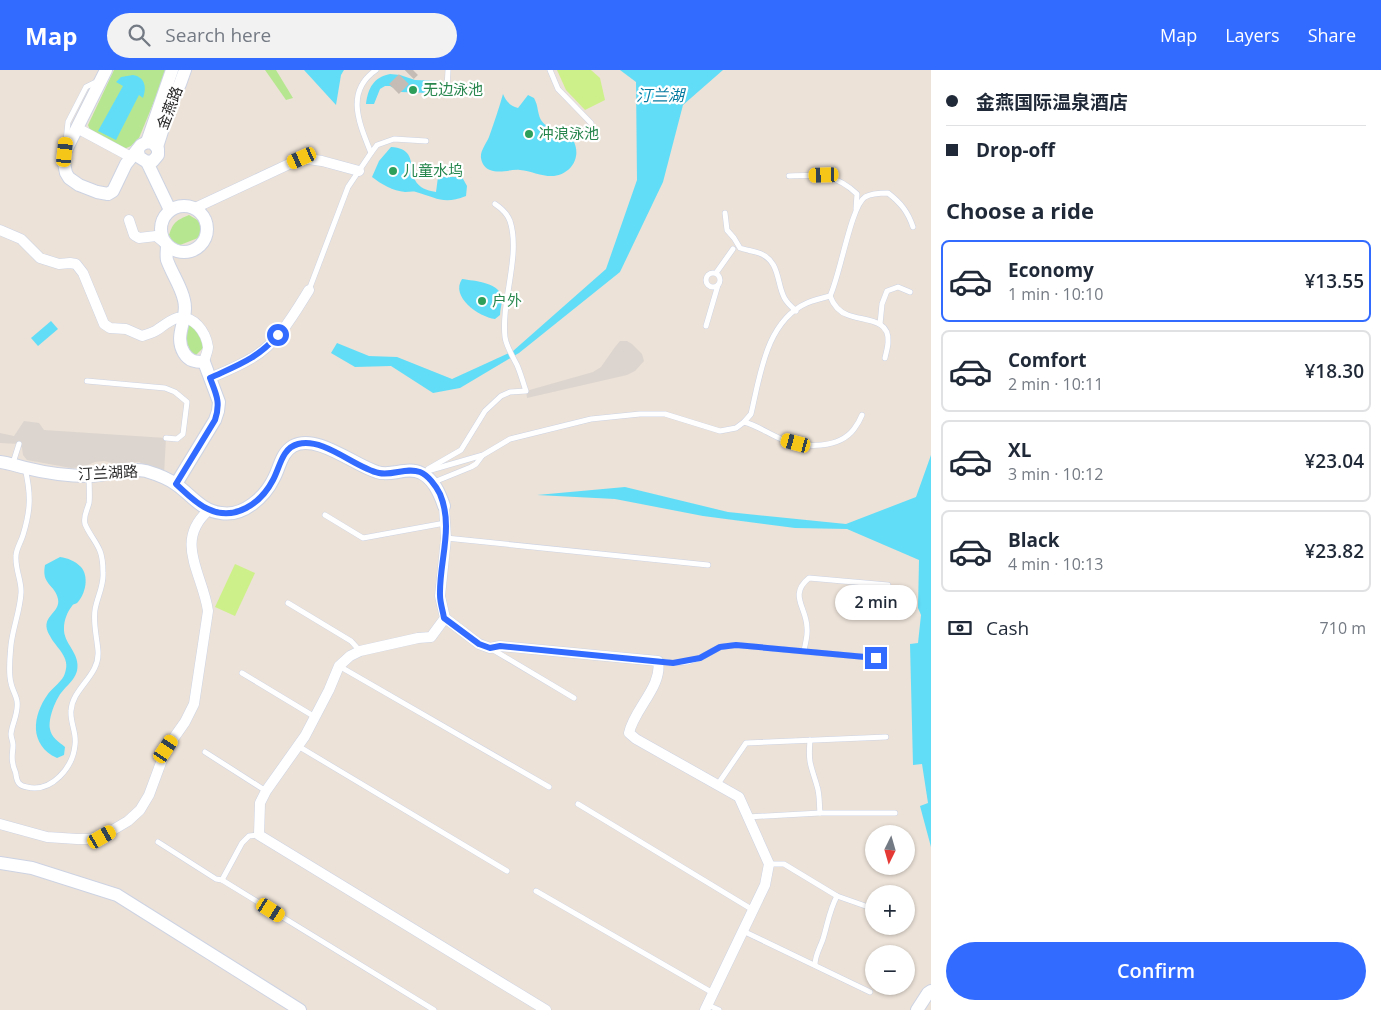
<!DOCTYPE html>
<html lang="en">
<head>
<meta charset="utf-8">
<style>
	:root { --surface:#fff; --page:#f2f2f3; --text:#1f2937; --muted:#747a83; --line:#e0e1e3; --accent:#326bff }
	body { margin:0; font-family:"Open Sans","Noto Sans SC",sans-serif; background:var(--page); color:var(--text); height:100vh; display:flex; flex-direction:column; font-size:19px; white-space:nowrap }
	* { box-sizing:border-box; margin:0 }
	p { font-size:16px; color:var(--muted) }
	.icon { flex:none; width:28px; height:28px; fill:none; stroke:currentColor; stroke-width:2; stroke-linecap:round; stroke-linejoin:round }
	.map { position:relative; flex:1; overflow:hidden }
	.panel { display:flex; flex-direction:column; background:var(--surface); width:450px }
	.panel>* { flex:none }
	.guide { display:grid; align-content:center; height:110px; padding:0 15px; background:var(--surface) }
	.needle { width:32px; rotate:185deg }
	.fabs { position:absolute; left:865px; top:755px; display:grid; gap:10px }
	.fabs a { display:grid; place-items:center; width:50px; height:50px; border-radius:50%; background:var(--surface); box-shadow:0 1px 4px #0004; font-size:25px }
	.end { position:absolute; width:22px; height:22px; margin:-11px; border:6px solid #326bff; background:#fff; box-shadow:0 0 0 2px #fff }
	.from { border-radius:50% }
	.bubble { position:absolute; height:35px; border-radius:18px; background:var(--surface); box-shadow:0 1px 4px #0004; font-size:16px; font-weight:600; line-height:35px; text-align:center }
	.car { position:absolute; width:15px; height:30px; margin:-15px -8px; border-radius:6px; box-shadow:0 0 4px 1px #0007; background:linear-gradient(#f5c518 24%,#345 0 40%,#f5c518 0 76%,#345 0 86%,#f5c518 0) }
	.guide b { display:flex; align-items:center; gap:18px; height:48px; font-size:19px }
	.guide b+b { border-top:1px solid var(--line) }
	.guide i { width:12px; height:12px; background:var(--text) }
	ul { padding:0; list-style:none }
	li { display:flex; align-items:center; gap:15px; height:82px; margin:0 10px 8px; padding:0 5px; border:2px solid var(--line); border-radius:8px }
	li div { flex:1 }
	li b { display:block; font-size:19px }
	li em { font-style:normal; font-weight:600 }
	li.current { border-color:var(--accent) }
	li>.icon { width:45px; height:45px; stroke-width:1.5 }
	h2 { padding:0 15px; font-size:22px; line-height:60px }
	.pay { display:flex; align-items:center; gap:12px; height:55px; padding:0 15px; font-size:19px }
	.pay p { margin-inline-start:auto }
	.button { display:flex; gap:10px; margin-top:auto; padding:10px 15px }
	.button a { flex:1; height:58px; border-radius:30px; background:var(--accent); color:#fff; font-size:20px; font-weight:600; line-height:58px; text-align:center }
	header { display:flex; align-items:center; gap:30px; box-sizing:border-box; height:70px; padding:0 25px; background:var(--accent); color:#fff }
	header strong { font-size:24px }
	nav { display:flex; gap:28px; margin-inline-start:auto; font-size:18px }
	.search { width:350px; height:45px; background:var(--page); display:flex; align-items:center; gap:12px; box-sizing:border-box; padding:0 18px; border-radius:28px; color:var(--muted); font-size:19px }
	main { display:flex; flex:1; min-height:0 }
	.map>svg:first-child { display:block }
	.green { fill:#b6e790 }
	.pitch { fill:#cef08a }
	.plaza { fill:#dcd5cf }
	.water { fill:#62ddf7 }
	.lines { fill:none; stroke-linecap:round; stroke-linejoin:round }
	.secondary-tunnel { stroke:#c5bdb5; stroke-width:14; stroke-dasharray:14 7; stroke-linecap:butt }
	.service-casing { stroke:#cdd3e3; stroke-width:6 }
	.minor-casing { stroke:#cdd3e3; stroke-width:11 }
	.tertiary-casing { stroke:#cdd3e3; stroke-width:14 }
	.service { stroke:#fff; stroke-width:5 }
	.minor { stroke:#fff; stroke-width:10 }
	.tertiary { stroke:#fff; stroke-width:12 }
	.route { stroke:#326bff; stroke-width:6 }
	.leisure-dot { fill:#2e9e5b; stroke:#fff; stroke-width:2 }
	.labels { text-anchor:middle; stroke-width:4.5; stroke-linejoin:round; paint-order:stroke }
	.leisure-label { font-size:15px; fill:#27864d; stroke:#fff; text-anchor:start }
	.street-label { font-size:15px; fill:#282828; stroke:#fff }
	.water-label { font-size:16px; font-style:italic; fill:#0479a0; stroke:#fff }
</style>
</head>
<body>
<header>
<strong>Map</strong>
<div class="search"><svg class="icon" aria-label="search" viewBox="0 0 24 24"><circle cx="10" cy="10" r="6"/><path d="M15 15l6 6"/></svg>Search here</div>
<nav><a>Map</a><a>Layers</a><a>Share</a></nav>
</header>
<main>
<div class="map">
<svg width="931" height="940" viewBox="0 0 931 940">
	<rect width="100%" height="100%" fill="#ece2d8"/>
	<!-- green -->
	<g class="green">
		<path d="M114,0H167L139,68L131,76L124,79L90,60L88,55Z"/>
		<path d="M265,0H276L293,28L286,30Z"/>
		<path d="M189,145L199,151L203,166L175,177L169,165C173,152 177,150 189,145Z"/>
		<path d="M186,255H192C198,260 202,269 204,277L196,285L191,283L183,264Z"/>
	</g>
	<!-- pitch -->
	<g class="pitch">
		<path d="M557,0H591L600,8L605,30L585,40L566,20Z"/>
		<path d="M235,494L255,503L235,546L215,537Z"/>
	</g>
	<!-- plaza -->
	<g class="plaza">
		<path d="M620,271H627L632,274L642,284L644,291L635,301L627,305L527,328L526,321L593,302L601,297L615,277Z"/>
		<path d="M24,351L39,353L44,360L166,368L164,404L139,392L117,394L104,391L95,392L83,397L71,398L27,390L23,385L22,378L19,374L0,373V363L14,366Z"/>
	</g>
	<!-- water -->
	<g class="water">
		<path d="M304,0H344L341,5L336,35Z"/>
		<path d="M620,0H723L683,35L663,112L620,202L519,283L460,318L433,323L391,296L355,297L331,283L337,273L369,286L397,287L452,309L513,281L606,199L637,110L636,12Z"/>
		<path d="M390,4L400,5L415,10L441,11L438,17H428L427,23L401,22L390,16H385L380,19L374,34H366C368,18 374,7 390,4Z"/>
		<path d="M133,5C145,7 147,17 143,28L139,25L116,70L98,61L123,16L116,12L121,7Z"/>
		<path d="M503,24C506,31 510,36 518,38L528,25L534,28C538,36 537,38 539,45C542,57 555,61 566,61C568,64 572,67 573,70C582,86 572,104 554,106C543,107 531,101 520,100C510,99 500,104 490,100C485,98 482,94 481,88C480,81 486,74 489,67C494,53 499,38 503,24Z"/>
		<path d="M391,77C428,79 395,116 436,122L438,107H462L467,116L466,126C444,135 437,128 416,122C413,121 409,122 405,122C393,121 381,114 372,107L379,91Z"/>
		<path d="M462,209C474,211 501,212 502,229C502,234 500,240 500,245L495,249C479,247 450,227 462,209Z"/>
		<path d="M51,251L58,259L38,276L31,268Z"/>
		<path d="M931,385V777L920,736L928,733L922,694L913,695L910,574L918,573L921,545L918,538L919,490L847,459L795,458L703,446L615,429L537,425L625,417L728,442L846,454L916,427Z"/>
		<path d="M60,487C68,488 75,491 81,497C89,506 86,523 78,532C75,535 74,533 72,536C67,542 64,551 64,558C63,574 81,583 77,601C74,611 67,615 61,623C55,631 48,649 50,659C51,667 59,672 65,677L64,685L57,688C29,675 32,646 48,624C53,617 63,611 65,603C71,587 56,578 50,566C38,546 61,544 58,529C55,514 41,515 45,495Z"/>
	</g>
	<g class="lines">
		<!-- secondary-tunnel -->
		<path class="secondary-tunnel" d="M394,19L413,0"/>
		<!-- service casing -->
		<g class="service-casing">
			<g id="service">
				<path d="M550,0L558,19L591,53"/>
				<path d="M447,18L448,0"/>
				<path d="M66,71L68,52L86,17L98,11"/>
				<path d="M371,83C360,55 344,22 376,0"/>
				<path d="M789,106C818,105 835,103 857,124L856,139"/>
				<path d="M725,143L727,160L734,168L740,178C746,180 753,181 759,183C781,191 776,214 785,229C788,234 792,237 796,241"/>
				<circle cx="713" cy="210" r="7"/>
				<path d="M716,203L733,179"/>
				<path d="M309,220L348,117L371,83L377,75L394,69L426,71"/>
				<path d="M830,226C833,234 839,242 848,245C863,251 890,248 888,272C888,277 886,283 885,288"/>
				<path d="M880,254L882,234L887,221L898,217L910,222"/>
				<path d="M706,256L718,215"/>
				<path d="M87,311L165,318L175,322L187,332L183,364L177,369L166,368"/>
				<path d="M744,352C759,356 770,365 784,370C805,378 839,379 854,359C857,355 860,350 862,345"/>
				<path d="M13,393L19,374"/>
				<path d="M25,398C31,424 31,439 23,465C21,472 16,479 16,486C15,500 22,511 21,523C20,541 13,557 11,575C10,587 8,602 11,613C12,619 16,625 17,631C19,643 12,653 11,664C11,668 13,671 13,675C13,681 11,688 13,694C13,698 16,701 16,705C17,712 19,716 27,717C52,723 73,697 75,675C77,663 70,653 71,641C72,618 100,606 98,581C97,567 93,554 95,540C97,527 104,516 103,503C103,497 102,486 100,481C96,471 89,464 85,454C83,446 87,441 89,433C90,428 89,413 89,406"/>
				<path d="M428,399L461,380L485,341L501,326L510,322L526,321C523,313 521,304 517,295C513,287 506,276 505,267C501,231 521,185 510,151C507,143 501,138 495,134"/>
				<path d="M424,402L483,385L510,369L591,349L640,344H665L720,361L736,358L744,352L751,344C760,306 766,251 807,233C814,230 822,228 830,226C840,206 851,136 865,127C872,123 881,123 888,123C901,133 908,142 913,157"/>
				<path d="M434,412L471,397L476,394L482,386"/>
				<path d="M325,445L363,468L445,453"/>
				<path d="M446,468L708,495"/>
				<path d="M288,533L351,571L360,581"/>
				<path d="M490,578L574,628"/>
				<path d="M804,581C805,574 808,566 807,558C807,538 788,525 809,508L888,515"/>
				<path d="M659,591L673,593L687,592L700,588L720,577L736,575L876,588"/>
				<path d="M339,596L549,717"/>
				<path d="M242,603L315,647"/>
				<path d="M810,670C808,694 811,695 817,716C820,725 819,734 820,743"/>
				<path d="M298,676L507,801"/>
				<path d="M205,682L266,721"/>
				<path d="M718,714L746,673L886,667"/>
				<path d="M578,734L753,840"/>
				<path d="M748,747L820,743H895"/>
				<path d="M158,772L216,809L222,810L242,773L249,766L259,765"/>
				<path d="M769,794H784L837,826L874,839"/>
				<path d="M222,810L434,940"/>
				<path d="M536,821L713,923"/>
				<path d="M743,861L870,922"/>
				<path d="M815,895C815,885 820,878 823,869C828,853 829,841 837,826"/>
				<path d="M708,935L719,940"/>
			</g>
		</g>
		<!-- minor casing -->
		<g class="minor-casing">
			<g id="minor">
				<path d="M77,58L131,87"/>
				<path d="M195,138L302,88L322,91L359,101"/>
				<path d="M129,150L134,165L139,168L156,166L167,175"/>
				<path d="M0,160L21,169L40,188L59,194L70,193L76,194L83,203L104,254L110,258L126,259L142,266C147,264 153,263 157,260C163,256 170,250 177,248C194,245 206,262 208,277C208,281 205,287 204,292"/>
				<path d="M210,308C224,302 239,296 252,288C278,273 294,244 309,220"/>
				<path d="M444,436L446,468L440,526L445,548L479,574L490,578L500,576L658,591C663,616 634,639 629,663L636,669L739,727L769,794L765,815L705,940"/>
				<path d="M445,548L431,567L418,568L360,581L350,586L339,596L329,620L305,666L266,721L260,733L259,765L546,940"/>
				<path d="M0,754L47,767L77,769H88L101,767L128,751L140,740L149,725L166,679L185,652L194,634L208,541C203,504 173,471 209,440"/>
			</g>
		</g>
		<!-- tertiary casing -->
		<g class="tertiary-casing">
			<g id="tertiary">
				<path d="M106,0L65,82L64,93L66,103L69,108L79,115L97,122L108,124L113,121L126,94L141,75L147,72L153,73L158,79V85L153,91L147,92L139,87L138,81"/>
				<path d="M147,72L172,0"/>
				<path d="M157,77L171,33L180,14L185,0"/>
				<path d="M147,92L170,140"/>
				<circle cx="184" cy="159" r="23"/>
				<path d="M167,175C167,180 166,186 167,190C172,204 181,216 184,230C189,249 173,265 184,283C189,291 195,292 204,292L219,332L218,341L215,350L176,414"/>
				<path d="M0,392C9,393 17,396 26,398C46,403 69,406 89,406C108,406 127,397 146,401C156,404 168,408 177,415C191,425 202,441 221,443C243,447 265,427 274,408C280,397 281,383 293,376C316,363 354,395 377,402C391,407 407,396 421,403C434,409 440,424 444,436"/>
				<path d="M0,793L32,798L117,825L300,940"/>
				<path d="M917,940L928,923L931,921"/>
			</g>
		</g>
		<!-- service -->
		<use href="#service" class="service"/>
		<!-- minor -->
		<use href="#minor" class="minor"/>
		<!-- tertiary -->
		<use href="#tertiary" class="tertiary"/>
	</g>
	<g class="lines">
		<!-- route -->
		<path class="route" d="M278,265C257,289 238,295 210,308C216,324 221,332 215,350L176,414C186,423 196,434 208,439C235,452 261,433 273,410C280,397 282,378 298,374C324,367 355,398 379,403C393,406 406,397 420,402C428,405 436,416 440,424C454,457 439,492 440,525C440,533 443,541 444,548L479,574L490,578L500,576L673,593L700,588L720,577L736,575L876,588"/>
	</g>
	<!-- markers -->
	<g class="leisure-dot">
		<circle cx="413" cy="20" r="5"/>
		<circle cx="529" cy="64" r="5"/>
		<circle cx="393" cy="101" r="5"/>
		<circle cx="482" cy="231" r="5"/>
	</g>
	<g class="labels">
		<!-- leisure labels -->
		<g class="leisure-label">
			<text x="423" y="25">无边泳池</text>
			<text x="539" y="69">冲浪泳池</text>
			<text x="403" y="106">儿童水坞</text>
			<text x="492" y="236">户外</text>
		</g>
		<!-- street labels -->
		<g class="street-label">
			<text transform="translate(170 38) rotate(-69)" y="5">金燕路</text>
			<text transform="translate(108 403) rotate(-3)" y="5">汀兰湖路</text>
		</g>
		<!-- water labels -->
		<g class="water-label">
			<text x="660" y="31">汀兰湖</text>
		</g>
	</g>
</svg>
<div class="fabs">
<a><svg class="needle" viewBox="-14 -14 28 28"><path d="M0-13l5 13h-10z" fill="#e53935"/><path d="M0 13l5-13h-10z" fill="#747a83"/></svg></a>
<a>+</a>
<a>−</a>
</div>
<i class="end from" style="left:278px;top:265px"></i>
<i class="end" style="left:876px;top:588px"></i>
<div class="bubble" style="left:835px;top:515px;width:82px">2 min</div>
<i class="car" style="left:65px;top:82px;rotate:6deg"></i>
<i class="car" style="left:302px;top:88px;rotate:246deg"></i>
<i class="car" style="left:824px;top:105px;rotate:268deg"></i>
<i class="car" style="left:796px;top:373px;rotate:285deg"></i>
<i class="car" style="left:166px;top:679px;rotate:34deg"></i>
<i class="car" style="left:102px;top:767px;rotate:60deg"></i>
<i class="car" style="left:271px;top:840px;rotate:122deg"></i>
</div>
<section class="panel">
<div class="guide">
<b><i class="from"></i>金燕国际温泉酒店</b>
<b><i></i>Drop-off</b>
</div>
<h2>Choose a ride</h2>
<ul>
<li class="current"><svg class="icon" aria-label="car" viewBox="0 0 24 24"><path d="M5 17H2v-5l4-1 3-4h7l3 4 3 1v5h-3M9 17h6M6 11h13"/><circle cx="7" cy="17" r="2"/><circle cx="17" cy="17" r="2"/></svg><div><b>Economy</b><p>1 min · 10:10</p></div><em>¥13.55</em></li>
<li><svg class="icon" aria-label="car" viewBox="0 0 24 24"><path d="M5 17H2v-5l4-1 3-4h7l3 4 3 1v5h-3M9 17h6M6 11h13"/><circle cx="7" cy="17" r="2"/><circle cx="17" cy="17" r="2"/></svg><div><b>Comfort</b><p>2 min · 10:11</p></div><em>¥18.30</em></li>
<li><svg class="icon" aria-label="car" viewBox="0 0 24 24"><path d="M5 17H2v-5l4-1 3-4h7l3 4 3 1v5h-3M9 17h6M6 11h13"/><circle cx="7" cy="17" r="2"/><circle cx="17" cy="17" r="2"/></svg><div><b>XL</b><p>3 min · 10:12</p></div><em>¥23.04</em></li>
<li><svg class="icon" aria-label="car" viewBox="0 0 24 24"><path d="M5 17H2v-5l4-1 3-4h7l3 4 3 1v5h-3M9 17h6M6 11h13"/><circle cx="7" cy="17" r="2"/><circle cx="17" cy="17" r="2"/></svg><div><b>Black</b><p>4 min · 10:13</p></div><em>¥23.82</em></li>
</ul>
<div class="pay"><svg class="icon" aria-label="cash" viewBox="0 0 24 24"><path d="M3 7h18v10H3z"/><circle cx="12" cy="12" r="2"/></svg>Cash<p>710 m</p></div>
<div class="button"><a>Confirm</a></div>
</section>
</main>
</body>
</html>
